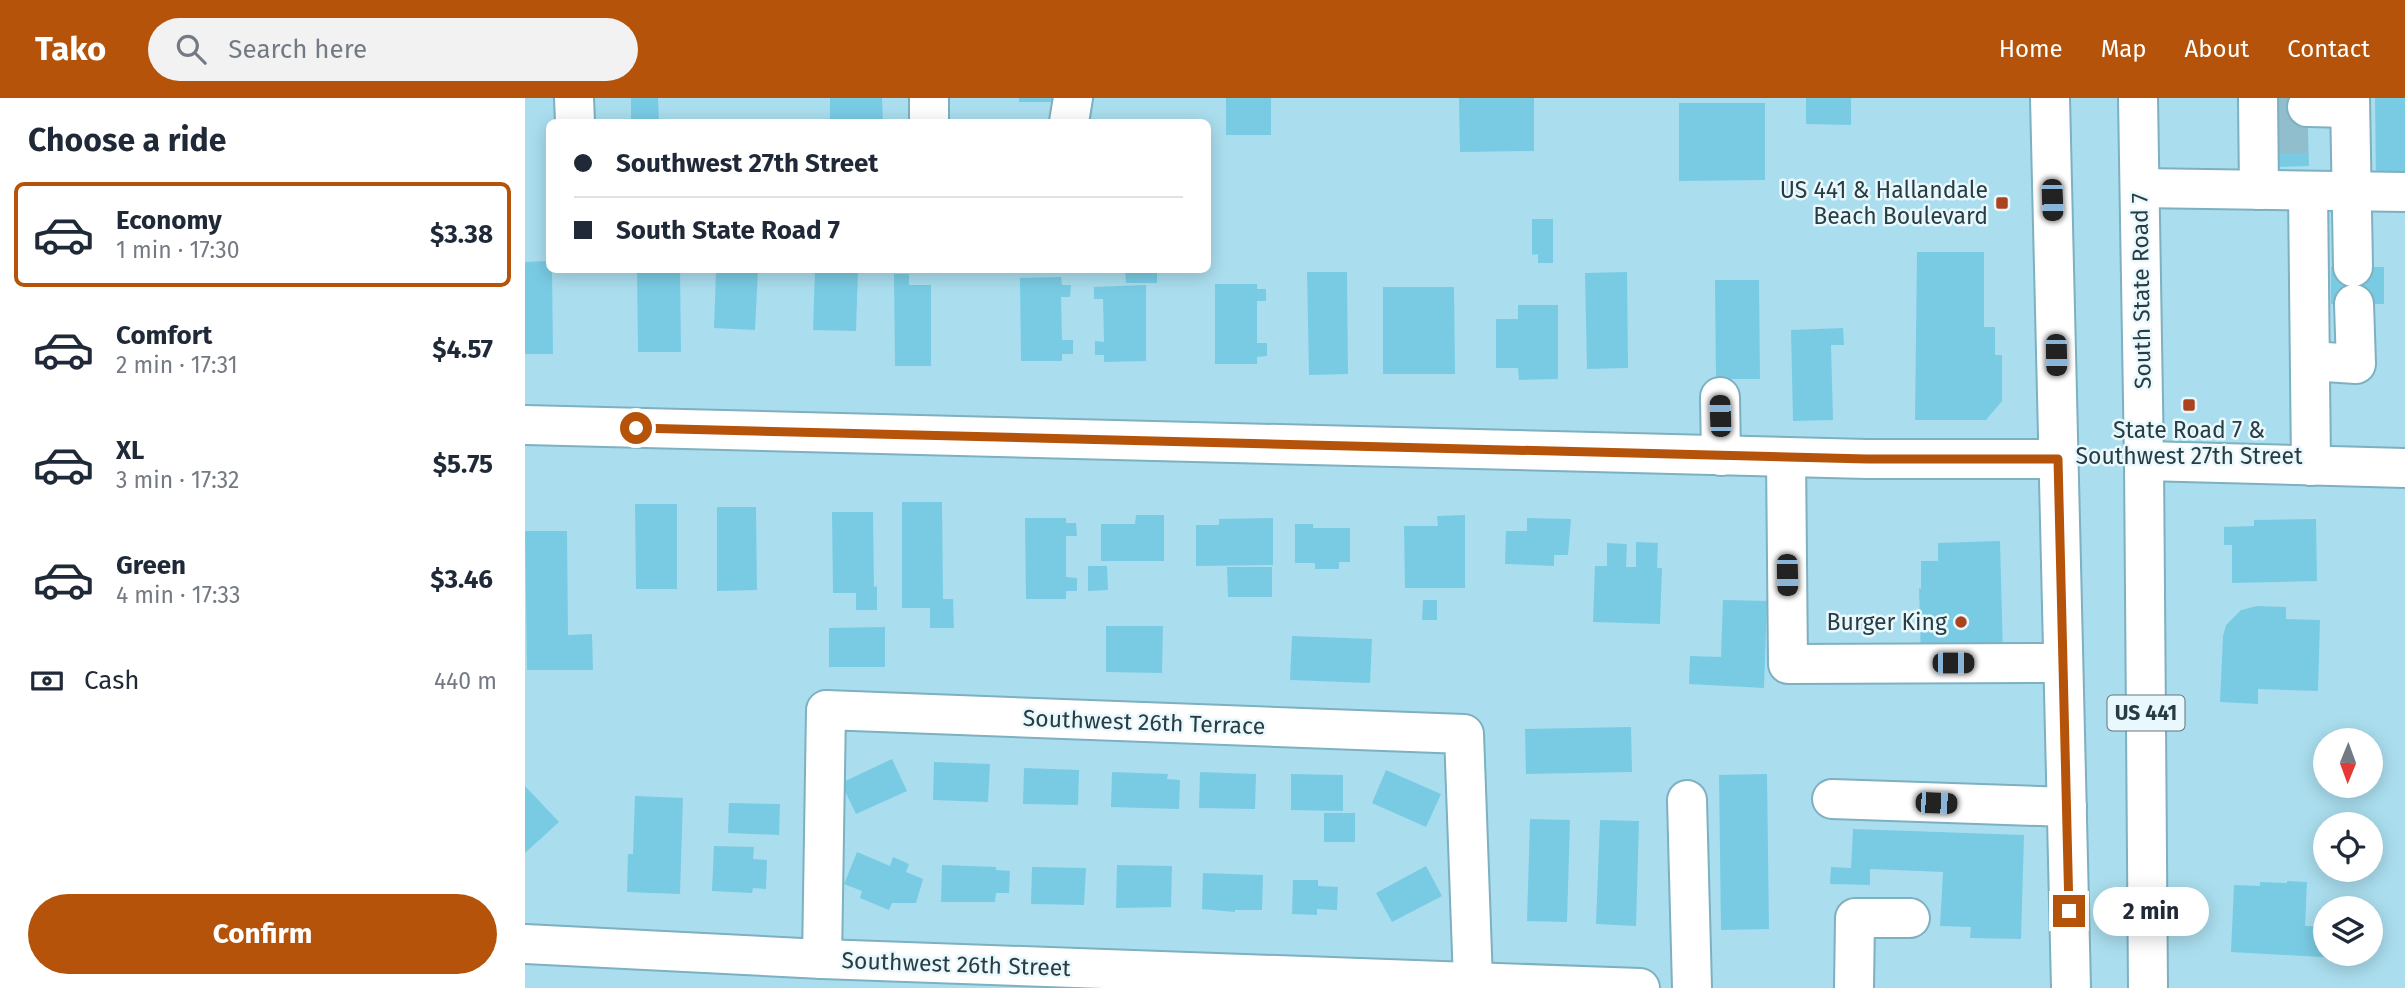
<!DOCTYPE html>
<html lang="en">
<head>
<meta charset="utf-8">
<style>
	:root { --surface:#fff; --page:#f2f2f3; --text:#1f2937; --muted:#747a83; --line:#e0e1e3; --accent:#b45309 }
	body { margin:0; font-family:"Fira Sans",sans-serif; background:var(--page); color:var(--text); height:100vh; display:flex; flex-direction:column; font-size:26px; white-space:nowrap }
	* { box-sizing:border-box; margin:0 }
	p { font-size:23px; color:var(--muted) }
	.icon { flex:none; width:38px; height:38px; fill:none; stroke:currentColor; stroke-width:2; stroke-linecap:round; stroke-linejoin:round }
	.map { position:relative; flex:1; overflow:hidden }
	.drawer { display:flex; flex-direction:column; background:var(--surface); width:525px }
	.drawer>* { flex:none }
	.guide { position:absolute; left:21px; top:21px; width:665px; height:154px; border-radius:10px; box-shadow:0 4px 18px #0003; display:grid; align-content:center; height:154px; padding:0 28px; background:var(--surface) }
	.needle { width:46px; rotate:181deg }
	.buttons { position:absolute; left:1788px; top:630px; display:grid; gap:14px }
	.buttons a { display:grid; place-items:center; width:70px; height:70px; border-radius:50%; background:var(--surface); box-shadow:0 4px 18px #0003; font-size:35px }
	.end { position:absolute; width:32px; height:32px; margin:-16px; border:9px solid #b45309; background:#fff; box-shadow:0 0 0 4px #fff }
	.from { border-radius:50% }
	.bubble { position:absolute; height:49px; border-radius:24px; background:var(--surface); box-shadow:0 4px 18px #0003; font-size:23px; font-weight:700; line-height:49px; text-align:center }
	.car { position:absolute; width:21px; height:42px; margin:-21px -10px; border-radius:9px; box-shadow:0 0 5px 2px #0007; background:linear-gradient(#222 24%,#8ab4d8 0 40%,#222 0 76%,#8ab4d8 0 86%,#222 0) }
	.guide b { display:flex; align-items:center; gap:24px; height:66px; font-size:26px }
	.guide b+b { border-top:2px solid var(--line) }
	.guide i { width:18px; height:18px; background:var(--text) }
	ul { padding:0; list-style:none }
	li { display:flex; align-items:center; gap:21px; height:105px; margin:0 14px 10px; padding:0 14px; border:4px solid transparent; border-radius:10px }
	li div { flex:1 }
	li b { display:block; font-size:26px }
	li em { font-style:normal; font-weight:700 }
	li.on { border-color:var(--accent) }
	li>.icon { width:63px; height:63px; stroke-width:1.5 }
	h2 { padding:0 28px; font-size:32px; line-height:84px }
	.pay { display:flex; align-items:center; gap:18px; height:77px; padding:0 28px; font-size:26px }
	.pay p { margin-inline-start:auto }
	.action { display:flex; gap:14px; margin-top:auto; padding:14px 28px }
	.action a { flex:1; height:80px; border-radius:42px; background:var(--accent); color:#fff; font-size:28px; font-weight:700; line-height:80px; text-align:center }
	header { display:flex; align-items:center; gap:42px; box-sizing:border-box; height:98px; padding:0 35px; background:var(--accent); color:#fff }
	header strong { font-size:33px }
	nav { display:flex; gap:38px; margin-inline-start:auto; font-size:24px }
	.search { width:490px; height:63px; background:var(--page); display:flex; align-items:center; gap:18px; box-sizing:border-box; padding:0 24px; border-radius:38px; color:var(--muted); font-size:26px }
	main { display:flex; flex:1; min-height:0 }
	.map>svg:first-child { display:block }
	.building { fill:#79cbe4 }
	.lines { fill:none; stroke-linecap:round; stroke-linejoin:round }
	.minor-tunnel { stroke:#90becc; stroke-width:38; stroke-dasharray:38 19; stroke-linecap:butt }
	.minor-casing { stroke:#7db0c0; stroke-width:42 }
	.major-casing { stroke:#7db0c0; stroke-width:42 }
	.minor { stroke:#fff; stroke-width:38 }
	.major { stroke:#fff; stroke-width:38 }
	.route { stroke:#b45309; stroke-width:9 }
	.poi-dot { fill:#ab441e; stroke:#e9f8fd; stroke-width:2.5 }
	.labels { text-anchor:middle; stroke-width:5; stroke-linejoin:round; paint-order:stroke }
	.shield { fill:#e9f8fd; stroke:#62757b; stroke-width:2 }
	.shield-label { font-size:21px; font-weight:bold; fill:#283d43 }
	.poi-label { font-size:23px; fill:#283d43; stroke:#e9f8fd; text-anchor:end }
	.street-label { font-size:23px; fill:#283d43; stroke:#e9f8fd }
</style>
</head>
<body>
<header>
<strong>Tako</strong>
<div class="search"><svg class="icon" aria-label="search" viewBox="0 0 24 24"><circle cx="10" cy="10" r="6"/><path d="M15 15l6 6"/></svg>Search here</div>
<nav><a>Home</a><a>Map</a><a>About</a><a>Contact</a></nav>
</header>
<main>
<section class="drawer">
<h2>Choose a ride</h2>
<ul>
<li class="on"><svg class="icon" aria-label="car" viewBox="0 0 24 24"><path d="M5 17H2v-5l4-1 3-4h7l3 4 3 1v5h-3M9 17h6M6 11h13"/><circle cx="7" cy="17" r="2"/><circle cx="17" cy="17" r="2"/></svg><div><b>Economy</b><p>1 min · 17:30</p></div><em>$3.38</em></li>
<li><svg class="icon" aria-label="car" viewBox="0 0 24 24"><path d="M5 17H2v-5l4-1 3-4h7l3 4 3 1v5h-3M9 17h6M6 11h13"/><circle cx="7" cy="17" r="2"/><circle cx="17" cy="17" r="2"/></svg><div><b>Comfort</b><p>2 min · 17:31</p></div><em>$4.57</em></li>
<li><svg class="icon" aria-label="car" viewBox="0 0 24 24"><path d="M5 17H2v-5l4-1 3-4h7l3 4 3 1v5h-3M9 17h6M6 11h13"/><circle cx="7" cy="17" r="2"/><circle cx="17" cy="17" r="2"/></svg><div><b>XL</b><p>3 min · 17:32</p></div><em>$5.75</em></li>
<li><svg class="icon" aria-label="car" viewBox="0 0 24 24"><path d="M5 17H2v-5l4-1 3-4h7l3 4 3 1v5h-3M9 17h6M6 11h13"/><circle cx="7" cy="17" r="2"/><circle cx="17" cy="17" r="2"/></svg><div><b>Green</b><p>4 min · 17:33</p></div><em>$3.46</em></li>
</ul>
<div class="pay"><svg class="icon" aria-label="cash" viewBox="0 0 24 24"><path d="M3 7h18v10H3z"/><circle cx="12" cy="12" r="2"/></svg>Cash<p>440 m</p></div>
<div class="action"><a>Confirm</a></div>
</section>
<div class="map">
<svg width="1880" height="890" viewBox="0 0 1880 890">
	<rect width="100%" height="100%" fill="#aadeee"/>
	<!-- building -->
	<g class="building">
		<path d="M106,0H133L134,24H106Z"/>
		<path d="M305,0H357L358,24H305Z"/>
		<rect x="494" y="0" width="48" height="4"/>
		<rect x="701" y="0" width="45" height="37"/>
		<path d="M934,0H1009V53L935,54Z"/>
		<path d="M1281,0H1326V27L1281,26Z"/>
		<path d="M1750,0H1782L1784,68L1751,69Z"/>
		<path d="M1850,0H1880V75L1851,83Z"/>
		<path d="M1154,5H1240V82L1154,83Z"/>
		<path d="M1007,121H1028V165H1013V156L1007,157Z"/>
		<path d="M1392,154H1459V229H1470V257H1477V303L1461,322H1390Z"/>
		<path d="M24,163V172H27L28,256H0V164Z"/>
		<rect x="1806" y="169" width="53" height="37"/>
		<path d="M112,172H155L156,254H113Z"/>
		<path d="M191,172H233L230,232L189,230Z"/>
		<path d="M290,172H333L331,233L288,232Z"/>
		<path d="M600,172H632V185H601Z"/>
		<path d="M782,174H822L823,276L784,277Z"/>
		<path d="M1102,174L1103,270L1062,271L1060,175Z"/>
		<path d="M369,176H384V187H406V268H370Z"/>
		<path d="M536,179L537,187H546L545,199H536L537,242H548V256H537V263H496L495,180Z"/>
		<path d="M1190,182H1234L1235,281H1191Z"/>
		<path d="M690,186H732V191H741V203H732V245H742V258L732,259V266H690Z"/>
		<path d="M621,187V263L579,264V257H570V243L579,244L578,201H569V189Z"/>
		<path d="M858,189H929L930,276H858Z"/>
		<path d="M993,207H1033V281L994,282L993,270H971V221H993Z"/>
		<path d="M1318,230L1319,247H1306L1308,322L1268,323L1266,232Z"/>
		<path d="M377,404H417L418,501H428L429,530H405V510H377Z"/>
		<path d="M110,406H152V491H111Z"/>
		<path d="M192,409H231L232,492L192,493Z"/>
		<path d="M307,414H348L349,489L352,488V512H331V495H308Z"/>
		<path d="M611,417H639V463H576V426H610Z"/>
		<path d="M940,417V490H880L879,428H913L912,418Z"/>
		<path d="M500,420H541V425H551L552,438H541V479L552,480V493H541V501H501Z"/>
		<path d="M748,420V467L671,468V427H694V421Z"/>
		<path d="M1002,420L1046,421L1043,457H1029V468L980,466L981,433H1002Z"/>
		<path d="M1791,421L1792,483L1707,485V447H1699V429L1729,428V422Z"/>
		<path d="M770,426H788V430H825V464H814V471H790V465H770Z"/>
		<path d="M0,433H42L43,537L67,536L68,572H2Z"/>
		<path d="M1475,443L1478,558L1396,561L1394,490L1396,491V463H1413V445Z"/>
		<path d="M1111,444L1133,445L1132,470H1137L1135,526L1068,524L1070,468H1082V445L1102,446L1101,469H1111Z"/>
		<path d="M563,468H582L583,492L563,493Z"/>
		<path d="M702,469H747V499H703Z"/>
		<path d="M898,502H912V522H897Z"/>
		<path d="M1198,502L1242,503L1239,590L1164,586L1165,558L1196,559Z"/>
		<path d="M1732,508L1761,509V521L1795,522L1793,593L1733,591V606L1695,604L1698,538L1701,527L1716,512Z"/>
		<path d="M581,528H638L637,575L581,574Z"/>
		<path d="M360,529V569H304V530Z"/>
		<path d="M767,538L847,541L845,585L765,582Z"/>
		<path d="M1106,629L1107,674L1001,676L1000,631Z"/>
		<path d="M367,661L382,693L331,716L316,685Z"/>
		<path d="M409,664L465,666L463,704L408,702Z"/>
		<path d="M499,670L554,672L553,707L498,706Z"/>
		<path d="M861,672L916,696L901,729L847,705Z"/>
		<path d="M587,674L643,676L642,681L655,682L654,711L586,709Z"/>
		<path d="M675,674L731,676L730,711L674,710Z"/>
		<path d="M766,676L818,677V713L766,712Z"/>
		<path d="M1242,676L1244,831L1196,832L1194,677Z"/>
		<path d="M0,688L34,724L0,755Z"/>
		<path d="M110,698L158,700L155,796L102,794L103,756H108Z"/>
		<path d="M204,705L255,706L254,737L203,735Z"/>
		<rect x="799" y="715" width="31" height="29"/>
		<path d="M1005,721L1045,722L1042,824L1002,823Z"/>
		<path d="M1075,722L1114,723L1111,828L1071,826Z"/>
		<path d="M1328,731L1499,737L1496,841L1445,840L1446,829L1415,828L1418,774L1345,771V787L1305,786L1306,769L1326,770Z"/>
		<path d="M189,748L229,749L228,761L242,762L241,791L228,790L227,795L187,793Z"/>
		<path d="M332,754L365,768L368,759L384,766L381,774L398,781L391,805H367L364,812L335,800L337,793L319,786Z"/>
		<path d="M417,767L471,769V772L485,773L484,795H471L470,804H416Z"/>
		<path d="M592,767L647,768L646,809L591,810Z"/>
		<path d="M901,768L917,798L867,824L851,795Z"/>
		<path d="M507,769L561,770L559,807L506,806Z"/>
		<path d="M678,775L738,777L737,812H710V814L677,811Z"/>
		<path d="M768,782H793V788L813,789L812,812L792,811V817L767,816Z"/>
		<path d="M1762,783L1782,784L1780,828L1801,829V856H1814V860L1706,854L1709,787L1735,788V784L1762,785Z"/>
	</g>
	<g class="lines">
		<!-- minor-tunnel -->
		<g class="minor-tunnel">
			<path d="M1750,8L1782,9"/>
			<path d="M1751,36H1783"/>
		</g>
		<!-- minor casing -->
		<g class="minor-casing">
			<g id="minor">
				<path d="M49,0L50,24"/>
				<path d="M404,0V24"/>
				<path d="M1733,0L1734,92"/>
				<path d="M1825,0L1828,169"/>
				<path d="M1782,9L1825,10"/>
				<path d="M544,24L548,0"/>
				<path d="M1615,90L1880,94"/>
				<path d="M1783,93L1786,368"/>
				<path d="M1785,263L1831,266L1829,206"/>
				<path d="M1195,299L1196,358"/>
				<path d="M0,327L1342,361H1533"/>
				<path d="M1261,359L1263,566L1538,565"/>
				<path d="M1619,363L1880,370"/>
				<path d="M1307,701L1542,709"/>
				<path d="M1162,702L1167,890"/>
				<path d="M0,846L297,861L1115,890"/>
				<path d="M297,861L301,612L939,636L948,883"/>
				<path d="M1329,890L1330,820H1385"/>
			</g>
		</g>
		<!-- major casing -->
		<g class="major-casing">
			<g id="major">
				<path d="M1525,0L1546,890"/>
				<path d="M1613,0L1619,363L1623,890"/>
			</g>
		</g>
		<!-- minor -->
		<use href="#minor" class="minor"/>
		<!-- major -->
		<use href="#major" class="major"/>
	</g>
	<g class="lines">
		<!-- route -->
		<path class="route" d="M111,330L1342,361H1533L1544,813"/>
	</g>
	<!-- markers -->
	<g class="poi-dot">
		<rect x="1470" y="98" width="14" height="14" rx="3.5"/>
		<rect x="1657" y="300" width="14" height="14" rx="3.5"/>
		<circle cx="1436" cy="524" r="7"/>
	</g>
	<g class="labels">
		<!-- shield labels -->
		<rect class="shield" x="1582.5" y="597.5" width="77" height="35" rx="5"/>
		<g class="shield-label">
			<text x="1621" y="622">US 441</text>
		</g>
		<!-- poi labels -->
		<g class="poi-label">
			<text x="1463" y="100">US 441 &amp; Hallandale<tspan x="1463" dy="26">Beach Boulevard</tspan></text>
			<text x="1664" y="340" text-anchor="middle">State Road 7 &amp;<tspan x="1664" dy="26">Southwest 27th Street</tspan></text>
			<text x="1422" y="532">Burger King</text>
		</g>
		<!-- street labels -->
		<g class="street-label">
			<text transform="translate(1616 193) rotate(-91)" y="8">South State Road 7</text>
			<text transform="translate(619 624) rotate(2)" y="8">Southwest 26th Terrace</text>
			<text transform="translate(431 866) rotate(2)" y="8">Southwest 26th Street</text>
		</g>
	</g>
</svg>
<div class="buttons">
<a><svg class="needle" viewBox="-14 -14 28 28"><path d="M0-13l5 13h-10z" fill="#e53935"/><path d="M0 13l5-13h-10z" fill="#747a83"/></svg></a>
<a><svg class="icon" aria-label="locate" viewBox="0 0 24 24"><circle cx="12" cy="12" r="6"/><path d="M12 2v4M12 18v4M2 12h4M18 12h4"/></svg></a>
<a><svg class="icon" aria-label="layers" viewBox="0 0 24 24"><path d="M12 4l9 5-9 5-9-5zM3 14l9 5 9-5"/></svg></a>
</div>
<i class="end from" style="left:111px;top:330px"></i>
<i class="end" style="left:1544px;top:813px"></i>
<div class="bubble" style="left:1568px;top:789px;width:116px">2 min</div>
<i class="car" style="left:1527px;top:102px;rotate:178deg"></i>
<i class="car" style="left:1531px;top:257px;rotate:179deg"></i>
<i class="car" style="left:1195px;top:318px;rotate:358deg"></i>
<i class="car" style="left:1262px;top:477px;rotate:179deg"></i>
<i class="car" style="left:1428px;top:565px;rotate:90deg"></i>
<i class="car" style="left:1411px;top:705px;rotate:92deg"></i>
<div class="guide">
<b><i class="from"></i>Southwest 27th Street</b>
<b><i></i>South State Road 7</b>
</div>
</div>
</main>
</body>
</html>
